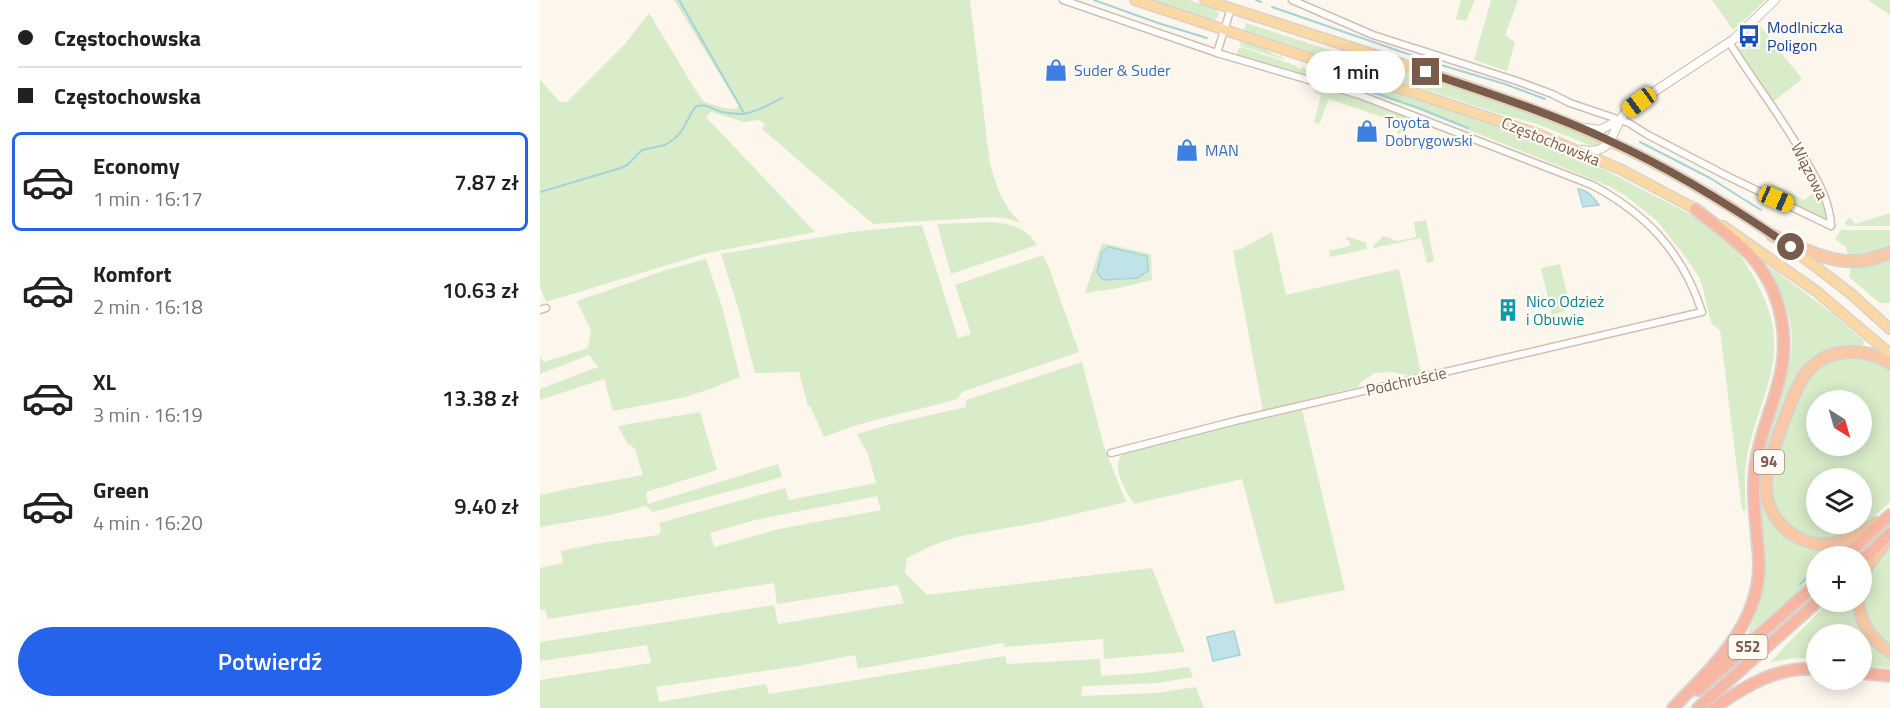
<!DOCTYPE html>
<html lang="pl">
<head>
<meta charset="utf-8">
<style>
	:root { --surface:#fff; --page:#f2f2f2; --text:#202124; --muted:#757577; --line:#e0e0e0; --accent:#2563eb }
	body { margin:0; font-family:"Titillium Web",sans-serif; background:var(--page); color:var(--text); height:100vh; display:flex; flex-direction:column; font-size:22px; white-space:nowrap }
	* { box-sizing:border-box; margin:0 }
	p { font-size:20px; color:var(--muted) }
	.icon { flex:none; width:33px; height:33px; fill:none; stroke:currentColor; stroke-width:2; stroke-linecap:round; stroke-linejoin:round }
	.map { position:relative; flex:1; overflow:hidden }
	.side { display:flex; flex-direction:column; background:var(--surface); width:540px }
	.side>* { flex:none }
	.top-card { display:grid; align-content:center; height:132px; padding:0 18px; background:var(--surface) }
	.needle { width:39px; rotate:143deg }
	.fabs { position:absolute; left:1266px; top:390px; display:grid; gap:12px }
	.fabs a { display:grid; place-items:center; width:66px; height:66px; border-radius:50%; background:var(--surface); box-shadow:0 3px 15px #0003; font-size:30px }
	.end { position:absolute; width:27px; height:27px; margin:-14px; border:8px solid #7a5c4d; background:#fff; box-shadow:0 0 0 3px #fff }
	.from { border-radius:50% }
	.bubble { position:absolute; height:42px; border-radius:21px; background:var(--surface); box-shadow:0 3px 15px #0003; font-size:20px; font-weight:600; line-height:42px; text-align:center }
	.car { position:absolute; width:18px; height:36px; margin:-18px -9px; border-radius:8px; box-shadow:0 0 4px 2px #0007; background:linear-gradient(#f5c518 24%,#345 0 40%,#f5c518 0 76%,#345 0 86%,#f5c518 0) }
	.top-card b { display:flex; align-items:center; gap:21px; height:57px; font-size:22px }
	.top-card b+b { border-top:2px solid var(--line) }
	.top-card i { width:15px; height:15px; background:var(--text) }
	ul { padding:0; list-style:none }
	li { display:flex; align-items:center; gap:18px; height:99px; margin:0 12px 9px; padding:0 6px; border:3px solid transparent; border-radius:9px }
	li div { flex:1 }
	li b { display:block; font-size:22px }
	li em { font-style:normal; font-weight:600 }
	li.current { border-color:var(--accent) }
	li>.icon { width:54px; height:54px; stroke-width:1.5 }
	.primary-button { display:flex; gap:12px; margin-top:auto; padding:12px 18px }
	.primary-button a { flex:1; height:69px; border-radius:36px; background:var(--accent); color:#fff; font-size:24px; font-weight:600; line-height:69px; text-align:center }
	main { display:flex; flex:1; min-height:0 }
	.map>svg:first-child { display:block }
	.green { fill:#d8ecc9; fill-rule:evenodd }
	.water { fill:#bfe3e8; stroke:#a5d3da; stroke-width:1.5 }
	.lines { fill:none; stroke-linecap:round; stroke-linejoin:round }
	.stream { stroke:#a5d3da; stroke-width:2 }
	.minor-casing { stroke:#d1beb0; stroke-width:9 }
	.tertiary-casing { stroke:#d1beb0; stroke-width:10 }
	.primary-casing { stroke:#dad1cd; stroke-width:12 }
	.trunk-casing { stroke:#dad1cd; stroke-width:14 }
	.motorway-casing { stroke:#dad1cd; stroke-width:14 }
	.minor { stroke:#fff; stroke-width:6 }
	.tertiary { stroke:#fff; stroke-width:8 }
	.primary { stroke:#fbd9a5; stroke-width:9 }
	.trunk { stroke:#f9c8a4; stroke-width:10 }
	.motorway { stroke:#f7b7a3; stroke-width:10 }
	.route { stroke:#7a5c4d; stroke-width:8 }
	.labels { text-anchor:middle; stroke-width:4.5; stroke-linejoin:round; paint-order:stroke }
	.shield { fill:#fffaf3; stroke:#a28b7f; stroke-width:1.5 }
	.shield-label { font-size:15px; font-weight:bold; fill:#7a5c4d }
	.transit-label { font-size:16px; fill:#164399; stroke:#fffaf3; text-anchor:start }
	.shop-label { font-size:16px; fill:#366cbe; stroke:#fffaf3; text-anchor:start }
	.street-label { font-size:16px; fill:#7a5c4d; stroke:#fffaf3 }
	.culture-label { font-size:16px; fill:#0d838f; stroke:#fffaf3; text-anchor:start }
</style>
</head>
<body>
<main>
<section class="side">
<div class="top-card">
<b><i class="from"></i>Częstochowska</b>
<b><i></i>Częstochowska</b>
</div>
<ul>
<li class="current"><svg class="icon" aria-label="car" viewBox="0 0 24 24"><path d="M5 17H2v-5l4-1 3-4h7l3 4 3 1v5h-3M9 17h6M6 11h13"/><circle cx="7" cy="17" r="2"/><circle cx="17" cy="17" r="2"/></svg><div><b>Economy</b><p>1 min · 16:17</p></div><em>7.87 zł</em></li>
<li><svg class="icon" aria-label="car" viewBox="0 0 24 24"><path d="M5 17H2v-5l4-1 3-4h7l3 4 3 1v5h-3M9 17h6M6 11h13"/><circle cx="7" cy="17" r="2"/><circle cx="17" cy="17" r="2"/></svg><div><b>Komfort</b><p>2 min · 16:18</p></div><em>10.63 zł</em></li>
<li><svg class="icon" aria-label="car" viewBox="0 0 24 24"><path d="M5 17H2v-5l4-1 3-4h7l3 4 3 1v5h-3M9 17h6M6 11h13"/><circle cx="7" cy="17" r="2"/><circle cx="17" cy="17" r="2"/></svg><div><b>XL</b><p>3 min · 16:19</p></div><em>13.38 zł</em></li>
<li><svg class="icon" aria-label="car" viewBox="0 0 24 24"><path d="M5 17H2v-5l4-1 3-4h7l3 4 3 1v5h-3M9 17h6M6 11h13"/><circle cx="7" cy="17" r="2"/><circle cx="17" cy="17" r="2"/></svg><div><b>Green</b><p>4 min · 16:20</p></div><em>9.40 zł</em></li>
</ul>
<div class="primary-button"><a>Potwierdź</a></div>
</section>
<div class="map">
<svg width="1350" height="708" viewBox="0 0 1350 708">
	<rect width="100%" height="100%" fill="#fdf6ec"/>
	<!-- green -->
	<g class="green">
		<path d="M134,0H430L450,165L460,194L469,210L481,223L466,218L453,217L333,224L222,129L225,124L219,120L204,122L171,112L166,117L275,232L167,253L6,302L0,287V80L20,102H27L85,44L109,13L153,86L164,102L185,108L195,109L199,106Z"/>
		<path d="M611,0H649L676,9L679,15L676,19L671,20Z"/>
		<path d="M921,0H935L926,21L916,19Z"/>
		<path d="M951,0H978L965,35L975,42L967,71L934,60Z"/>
		<path d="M1172,0H1226L1193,30Z"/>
		<path d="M1328,0H1350V15Z"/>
		<path d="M706,23L802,54L837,62L959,102L1004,118L1060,142L1061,144L1058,146L1049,145L997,124L960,114L704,30Z"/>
		<path d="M1218,23L1262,79L1234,101L1198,51V46L1217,29Z"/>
		<path d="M701,39L745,59V60L701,46L700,44Z"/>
		<path d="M701,47L757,66V68L761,69V67L776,72L781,79L696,55L699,48Z"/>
		<path d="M768,67L783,68C857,95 934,115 1007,144C1041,157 1073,174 1105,191C1132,205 1161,218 1184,237C1204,254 1230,302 1233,328C1239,367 1221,402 1211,439C1204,463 1204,486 1206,511L1202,510L1180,330L1173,325L1170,319L1163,289L1159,277L1144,255L1117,221L1086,196L1071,187L884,112L842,97L783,78L778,71Z"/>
		<path d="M777,87L820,99L863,116L866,120L862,132L857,134L860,123L789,99L779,124L774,122L781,95L775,93Z"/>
		<path d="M1232,184L1264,200L1279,189L1283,196L1288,216L1283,219L1230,193L1228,191Z"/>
		<path d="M1350,213V226H1311L1304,224L1310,217L1315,224Z"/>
		<path d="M886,220L894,261L887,263L881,238L833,248L834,244L840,240L843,236L857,241L876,237L874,222Z"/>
		<path d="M452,222C471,224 487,228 497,245L411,274L397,224Z"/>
		<path d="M382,225L418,338L431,334L415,285L503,255L509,268L539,352L422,392L417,399C373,412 327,419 284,437L270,406H268L259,372L215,373L199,311L181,254L312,232Z"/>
		<path d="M1301,230H1350V248L1332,254L1309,257L1306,247L1295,239Z"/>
		<path d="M732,232L746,295L859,269L881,373L869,376L853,372L834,373L820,383L818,387L723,411L693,251L701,249Z"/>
		<path d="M806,237H809L826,243L827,249L790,257L789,251L810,246L809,240H806Z"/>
		<path d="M562,243L611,254L612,280L579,288L545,293ZM581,249L604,255L606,274L598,278L576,280Z"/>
		<path d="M1350,257V303H1340L1309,277L1311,266L1328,264Z"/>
		<path d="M166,259L182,307L200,377L170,389L146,397L73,411L64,379L0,400V389L58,367L49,355L0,374V357L4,362L48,348L51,331L37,301L126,270Z"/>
		<path d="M1020,264L1029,302L1024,311L1012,315L1001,268Z"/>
		<path d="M1228,265L1297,317L1325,342L1322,346H1308L1293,350L1273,360L1222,476C1219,502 1228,522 1248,538C1254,543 1262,548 1269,549C1283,551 1298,545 1311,544L1298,556H1276V575L1206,637C1222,605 1229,571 1224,535C1221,516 1215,495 1218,476C1220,454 1229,434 1236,414C1257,350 1260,326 1228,265Z"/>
		<path d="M1320,355L1350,369V502C1322,529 1288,556 1250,527C1239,518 1232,506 1231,492C1228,467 1261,380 1281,366C1292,358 1307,357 1320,355ZM1276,400H1322V446H1276ZM1276,478H1322V524H1276Z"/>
		<path d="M542,362L564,447L586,502L501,522L416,537L391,546L367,558L365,573L387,595L612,568L645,652L564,659L563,639L464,647L463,643L318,669L315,655L258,666L116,687L119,702L226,684L229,694L465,656L467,664L560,659L561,676L605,673L649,667L653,677L618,683L542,686L541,696L615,693L656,687L664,708H0V680L111,663L107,645L0,661V642L234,605L238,624L364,603L358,585L237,604L234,583L8,619L5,609L0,610V568L23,563L21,551L60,543L118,535L121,531L119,523L245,488L249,500L336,483L328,454L317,434L351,424L426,407V400ZM337,496L341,510L239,529L174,547L170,533L215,520Z"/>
		<path d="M762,410L805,590L735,604L702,479L594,504C587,492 571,470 581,456C582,453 586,452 589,450Z"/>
		<path d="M160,412L177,470L106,492L108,504L238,464L242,477L113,512L106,506L70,515L0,527V495L37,487L103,475L95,449L87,443L78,426Z"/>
		<path d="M1350,521V527L1319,556H1313Z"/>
		<path d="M1350,546V645C1343,641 1338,634 1333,628C1314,599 1327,569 1350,546Z"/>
		<path d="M1288,602H1313C1314,626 1328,647 1350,658V668L1322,665V634H1276V659L1255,658L1230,662Z"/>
	</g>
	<!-- water -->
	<g class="water">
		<path d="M1038,189C1048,190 1053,197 1059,205L1043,207Z"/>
		<path d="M569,247L607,256L608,271L598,278L565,280L561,278L557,272L562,252Z"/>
		<path d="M694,631L700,655L673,661L667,637Z"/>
	</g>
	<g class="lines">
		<!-- stream -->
		<g class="stream">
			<path d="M139,0L204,113"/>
			<path d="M554,0L618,23L667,38"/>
			<path d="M716,0L721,2"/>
			<path d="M732,7L894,63L965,84L1005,99"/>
			<path d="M800,81L876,107L928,128"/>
			<path d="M1100,142L1170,178L1221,210"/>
			<path d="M0,192L81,168L87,165L102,150L125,145L134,139L141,132L155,107C166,102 171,109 182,112C188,113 195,114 202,114C215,113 231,104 242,98"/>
			<path d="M1289,551L1292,553V556"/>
			<path d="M1260,584L1276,570"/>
			<path d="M1286,608L1293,602"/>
		</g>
		<!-- minor casing -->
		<g class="minor-casing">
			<g id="minor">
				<path d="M523,0L677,53L820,95L1052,185C1107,214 1143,253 1162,312L695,421L571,453"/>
				<path d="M752,0L833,35L977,81L1012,94L1030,103L1089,123L1108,135L1187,176L1291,226"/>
				<path d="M1189,42C1215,84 1246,122 1269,166C1280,185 1290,203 1291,226"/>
				<path d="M677,53L691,8"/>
				<path d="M0,310L6,308"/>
			</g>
		</g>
		<!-- tertiary casing -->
		<g class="tertiary-casing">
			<g id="tertiary">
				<path d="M1047,128L1060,130L1079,120"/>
				<path d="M1042,150C1077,156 1070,127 1088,109L1194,39L1235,0"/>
			</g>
		</g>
		<!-- primary casing -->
		<g class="primary-casing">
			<g id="primary">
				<path d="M595,0L998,134L1082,170L1161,212"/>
				<path d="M665,0C746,26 827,52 907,79C962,98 1017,116 1069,141C1129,168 1185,202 1239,239"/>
				<path d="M1183,226L1276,291L1350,354"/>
				<path d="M1250,247L1310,293L1350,329"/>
			</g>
		</g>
		<!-- trunk casing -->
		<g class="trunk-casing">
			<g id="trunk">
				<path d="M1232,235C1262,248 1293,266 1327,260C1335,258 1343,255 1350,253"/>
				<path d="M1337,523C1325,531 1311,540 1296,543C1262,550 1228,524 1226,489C1224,469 1234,449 1240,431C1247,413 1253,393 1264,376C1284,347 1322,346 1350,363"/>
				<path d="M1322,578L1328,565L1345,543"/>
				<path d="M1318,602C1321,624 1331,639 1350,652"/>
			</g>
		</g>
		<!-- motorway casing -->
		<g class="motorway-casing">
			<g id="motorway">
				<path d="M1306,556L1350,515"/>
				<path d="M1322,560L1350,533"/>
				<path d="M1322,673L1350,676"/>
				<path d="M1158,690L1276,584"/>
				<path d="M1133,708C1172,667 1220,625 1219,563C1218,532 1211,500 1215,468C1218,439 1231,412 1238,384C1251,340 1242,291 1211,256C1194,238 1174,224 1155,209"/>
				<path d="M1158,708L1277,602"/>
				<path d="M1174,708C1205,686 1238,666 1276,669"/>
			</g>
		</g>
		<!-- minor -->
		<use href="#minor" class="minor"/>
		<!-- tertiary -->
		<use href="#tertiary" class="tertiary"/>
		<!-- primary -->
		<use href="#primary" class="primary"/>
		<!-- trunk -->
		<use href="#trunk" class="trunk"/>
		<!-- motorway -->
		<use href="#motorway" class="motorway"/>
	</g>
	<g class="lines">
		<!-- route -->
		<path class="route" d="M886,72C948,93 1010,113 1070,141C1133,170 1193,207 1251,247"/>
	</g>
	<!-- icons -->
	<defs>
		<g id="bus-bare" transform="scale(1.8)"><path d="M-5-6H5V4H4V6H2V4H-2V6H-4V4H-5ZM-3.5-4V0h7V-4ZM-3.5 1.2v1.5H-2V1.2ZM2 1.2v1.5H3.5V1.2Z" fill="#1a4fb4" stroke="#fffaf3" stroke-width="2.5" paint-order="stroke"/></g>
		<g id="shop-bare" transform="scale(1.8)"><path d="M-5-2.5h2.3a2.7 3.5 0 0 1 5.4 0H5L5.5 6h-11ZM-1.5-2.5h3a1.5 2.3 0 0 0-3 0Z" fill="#3f7fe0" stroke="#fffaf3" stroke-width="2.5" paint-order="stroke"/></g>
		<g id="building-bare" transform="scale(1.8)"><path d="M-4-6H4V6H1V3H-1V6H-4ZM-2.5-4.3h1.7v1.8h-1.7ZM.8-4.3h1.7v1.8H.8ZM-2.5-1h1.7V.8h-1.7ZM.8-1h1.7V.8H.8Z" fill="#0f9aa8" stroke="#fffaf3" stroke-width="2.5" paint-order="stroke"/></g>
	</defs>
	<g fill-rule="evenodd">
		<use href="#bus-bare" x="1209" y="36"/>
		<use href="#shop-bare" x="516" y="70"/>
		<use href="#shop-bare" x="827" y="131"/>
		<use href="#shop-bare" x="647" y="150"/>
		<use href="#building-bare" x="968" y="310"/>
	</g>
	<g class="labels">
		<!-- shield labels -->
		<g class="shield">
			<rect x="1214" y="450" width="30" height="24" rx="4.5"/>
			<rect x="1188.5" y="635" width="39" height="24" rx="4.5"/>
		</g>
		<g class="shield-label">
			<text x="1229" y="467">94</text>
			<text x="1208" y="652">S52</text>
		</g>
		<!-- transit labels -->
		<g class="transit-label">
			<text x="1227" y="33">Modlniczka<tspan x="1227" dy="18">Poligon</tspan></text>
		</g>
		<!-- shop labels -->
		<g class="shop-label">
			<text x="534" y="76">Suder &amp; Suder</text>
			<text x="845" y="128">Toyota<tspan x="845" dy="18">Dobrygowski</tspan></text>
			<text x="665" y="156">MAN</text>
		</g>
		<!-- street labels -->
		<g class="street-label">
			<text transform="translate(1011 141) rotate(22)" y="6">Częstochowska</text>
			<text transform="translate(1270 171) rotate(63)" y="6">Wiązowa</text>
			<text transform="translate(866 381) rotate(-13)" y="6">Podchruście</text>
		</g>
		<!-- culture labels -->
		<g class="culture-label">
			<text x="986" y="307">Nico Odzież<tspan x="986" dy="18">i Obuwie</tspan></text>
		</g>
	</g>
</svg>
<div class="fabs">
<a><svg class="needle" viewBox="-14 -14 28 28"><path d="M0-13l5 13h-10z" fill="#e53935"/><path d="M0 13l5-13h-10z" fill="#757577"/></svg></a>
<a><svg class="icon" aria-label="layers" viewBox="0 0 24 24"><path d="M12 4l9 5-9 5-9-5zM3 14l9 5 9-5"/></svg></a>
<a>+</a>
<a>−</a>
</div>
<i class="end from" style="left:1251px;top:247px"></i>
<i class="end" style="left:886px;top:72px"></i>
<div class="bubble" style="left:766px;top:51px;width:99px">1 min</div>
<i class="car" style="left:1099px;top:102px;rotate:234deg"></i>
<i class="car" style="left:1236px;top:199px;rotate:114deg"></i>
</div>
</main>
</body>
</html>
